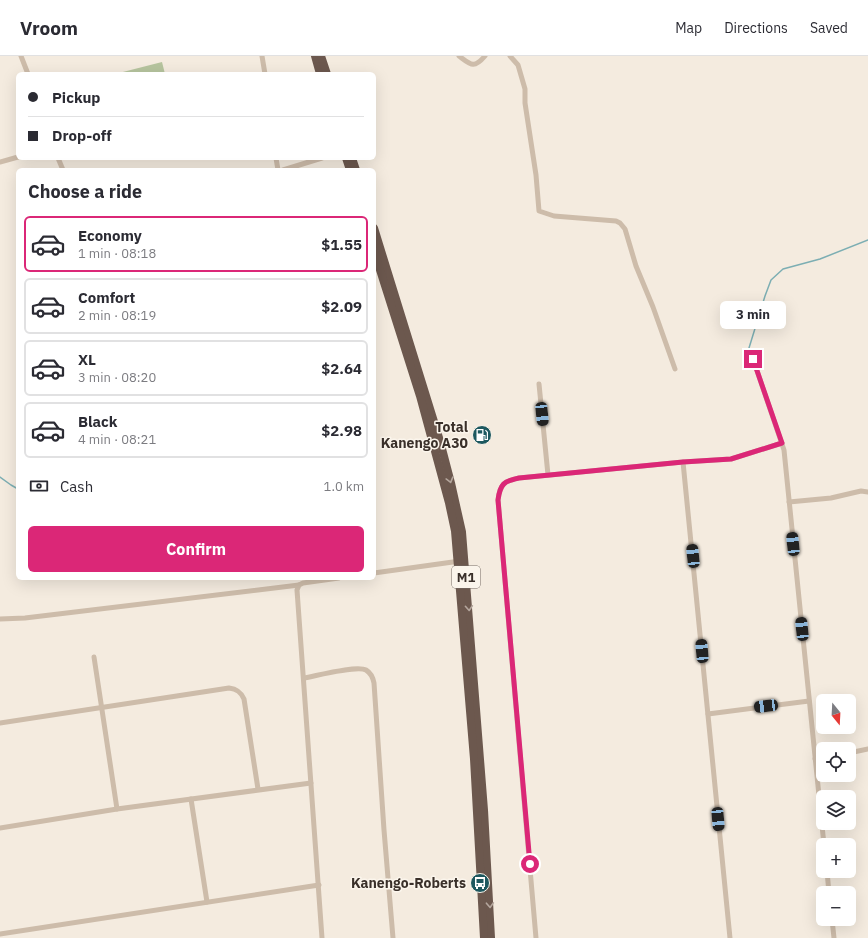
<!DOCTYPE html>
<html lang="en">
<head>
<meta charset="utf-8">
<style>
	:root { --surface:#fff; --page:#f7f7f7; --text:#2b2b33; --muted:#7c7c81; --line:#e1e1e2; --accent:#db2777 }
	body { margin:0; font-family:"IBM Plex Sans",sans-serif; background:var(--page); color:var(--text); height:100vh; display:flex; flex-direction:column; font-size:15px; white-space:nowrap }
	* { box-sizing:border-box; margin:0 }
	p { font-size:13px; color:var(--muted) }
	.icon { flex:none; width:22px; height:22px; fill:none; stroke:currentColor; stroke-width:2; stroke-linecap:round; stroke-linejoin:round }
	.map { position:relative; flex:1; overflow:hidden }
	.details { position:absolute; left:16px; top:112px; width:360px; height:412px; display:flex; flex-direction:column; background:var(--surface); border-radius:6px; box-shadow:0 4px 16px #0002 }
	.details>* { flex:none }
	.hud { position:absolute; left:16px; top:16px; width:360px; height:88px; border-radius:6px; box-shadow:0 4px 16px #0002; display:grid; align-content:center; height:88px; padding:0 12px; background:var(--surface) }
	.needle { width:26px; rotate:162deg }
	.fabs { position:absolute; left:816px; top:638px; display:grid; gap:8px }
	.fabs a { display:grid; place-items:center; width:40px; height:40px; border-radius:6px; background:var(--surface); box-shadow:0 4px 16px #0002; font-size:20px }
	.end { position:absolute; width:18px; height:18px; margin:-9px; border:5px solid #db2777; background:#fff; box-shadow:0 0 0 2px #fff }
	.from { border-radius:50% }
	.bubble { position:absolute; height:28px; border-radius:6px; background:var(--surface); box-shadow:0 4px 16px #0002; font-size:13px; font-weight:700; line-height:28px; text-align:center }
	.car { position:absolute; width:12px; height:24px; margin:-12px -6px; border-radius:5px; box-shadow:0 0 3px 1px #0007; background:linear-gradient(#222 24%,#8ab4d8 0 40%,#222 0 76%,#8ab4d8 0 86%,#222 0) }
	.hud b { display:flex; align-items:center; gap:14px; height:38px; font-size:15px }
	.hud b+b { border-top:1px solid var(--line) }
	.hud i { width:10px; height:10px; background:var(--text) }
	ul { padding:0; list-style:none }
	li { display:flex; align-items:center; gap:12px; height:56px; margin:0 8px 6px; padding:0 4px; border:2px solid var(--line); border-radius:6px }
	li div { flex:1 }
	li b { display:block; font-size:15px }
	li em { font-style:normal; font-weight:700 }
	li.active { border-color:var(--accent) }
	li>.icon { width:36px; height:36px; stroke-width:1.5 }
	h2 { padding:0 12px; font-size:18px; line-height:48px }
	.pay { display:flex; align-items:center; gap:10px; height:44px; padding:0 12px; font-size:15px }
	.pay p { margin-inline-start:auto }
	.primary-button { display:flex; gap:8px; margin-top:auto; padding:8px 12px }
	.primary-button a { flex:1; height:46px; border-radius:6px; background:var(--accent); color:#fff; font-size:16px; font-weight:700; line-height:46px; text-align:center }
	header { display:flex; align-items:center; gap:24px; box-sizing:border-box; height:56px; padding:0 20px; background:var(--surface); border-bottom:1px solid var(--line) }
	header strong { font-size:19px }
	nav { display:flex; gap:22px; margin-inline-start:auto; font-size:14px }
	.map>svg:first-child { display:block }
	.green { fill:#b6c49e }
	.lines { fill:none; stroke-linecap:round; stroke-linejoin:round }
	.stream { stroke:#7caeb3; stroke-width:1.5 }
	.minor { stroke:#cdbcaa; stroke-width:5 }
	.trunk { stroke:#6c584e; stroke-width:8 }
	.oneway { stroke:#b4a69d }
	.route { stroke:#db2777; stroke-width:5 }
	.labels { text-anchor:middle; stroke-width:3; stroke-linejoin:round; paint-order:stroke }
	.shield { fill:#fbf5ec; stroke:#746b64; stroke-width:1 }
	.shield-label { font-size:13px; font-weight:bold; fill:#3a302a }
	.poi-label { font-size:14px; font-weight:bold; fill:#3a302a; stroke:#fbf5ec; text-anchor:end }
</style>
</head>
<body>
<header>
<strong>Vroom</strong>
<nav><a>Map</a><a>Directions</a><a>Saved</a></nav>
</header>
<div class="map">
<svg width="868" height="882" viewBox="0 0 868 882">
	<rect width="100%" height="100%" fill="#f4ebdf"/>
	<!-- green -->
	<path class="green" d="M162,6L165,18H115Z"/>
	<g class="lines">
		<!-- stream -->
		<g class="stream">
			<path d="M749,292L765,240L771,224L783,213L820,203L868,184"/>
			<path d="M0,421L11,429L18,433"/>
		</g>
		<!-- minor -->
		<g class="minor">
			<path d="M21,0L28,18"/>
			<path d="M262,0L265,18"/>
			<path d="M459,0C471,9 474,13 485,0"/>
			<path d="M510,0L518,9L525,33V47L536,119L539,155L554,160L616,165L620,167L625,173L636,210L653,251L675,313"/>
			<path d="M58,102L63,114"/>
			<path d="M276,102L278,114"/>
			<path d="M0,106L18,101"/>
			<path d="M283,114L322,102"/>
			<path d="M753,303L784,394L824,789"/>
			<path d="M539,328L548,419"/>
			<path d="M683,406L730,882"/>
			<path d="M789,446L831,442L861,435L868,436"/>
			<path d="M374,517L460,505"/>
			<path d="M0,563L25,562L299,529"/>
			<path d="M94,601L117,753"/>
			<path d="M304,622C316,620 357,609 366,614C371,617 373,622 374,627L384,774L393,882"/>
			<path d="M708,658L809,645"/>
			<path d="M0,667L229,632C237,633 241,636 244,643L258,733"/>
			<path d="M849,697L868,693"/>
			<path d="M815,703L823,702"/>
			<path d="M191,743L207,846"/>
			<path d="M0,772L117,753L311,727"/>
			<path d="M827,815L829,837"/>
			<path d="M832,863L834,882"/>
			<path d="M0,878L319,829"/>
			<path d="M322,882L297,534L299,529L303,527L339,522"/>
			<path d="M536,882L498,444C500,428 504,425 519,422L683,406L731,403L782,387"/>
		</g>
		<!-- trunk -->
		<g class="trunk">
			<path d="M315,0L320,18"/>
			<path d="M321,0L327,18"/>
			<path d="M346,102L350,114"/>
			<path d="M352,102L356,114"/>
			<path d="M374,172L440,385L451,427L462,476L484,754L491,882"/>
			<path d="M374,195L420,340L449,447L455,475L474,703L484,882"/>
		</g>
	</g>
	<!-- one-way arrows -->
	<defs><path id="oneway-chevron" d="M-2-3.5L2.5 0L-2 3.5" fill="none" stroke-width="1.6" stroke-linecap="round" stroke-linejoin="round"/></defs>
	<g class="oneway">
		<use href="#oneway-chevron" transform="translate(450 424) rotate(75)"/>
		<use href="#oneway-chevron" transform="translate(469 552) rotate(86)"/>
		<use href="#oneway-chevron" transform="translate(490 849) rotate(87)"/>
	</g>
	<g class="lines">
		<!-- route -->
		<path class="route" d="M530,808L498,444C500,428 504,425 519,422L683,406L731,403L782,387L753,303"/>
	</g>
	<!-- icons -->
	<defs>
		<g id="fuel-disc" transform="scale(1)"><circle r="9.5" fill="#1d585f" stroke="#fbf5ec"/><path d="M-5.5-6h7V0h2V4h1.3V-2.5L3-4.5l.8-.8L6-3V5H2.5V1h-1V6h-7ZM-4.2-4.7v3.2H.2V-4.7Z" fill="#fff"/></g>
		<g id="bus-disc" transform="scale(1)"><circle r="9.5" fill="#1d585f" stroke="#fbf5ec"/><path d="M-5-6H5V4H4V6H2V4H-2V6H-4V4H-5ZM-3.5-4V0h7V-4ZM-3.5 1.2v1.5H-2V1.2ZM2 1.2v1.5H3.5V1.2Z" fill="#fff"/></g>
	</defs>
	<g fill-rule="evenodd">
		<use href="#fuel-disc" x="482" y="379"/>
		<use href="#bus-disc" x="480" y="827"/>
	</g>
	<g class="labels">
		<!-- shield labels -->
		<rect class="shield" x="452" y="510" width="28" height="22" rx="3"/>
		<g class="shield-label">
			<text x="466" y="526">M1</text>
		</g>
		<!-- poi labels -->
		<g class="poi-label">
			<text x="468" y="376">Total<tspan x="468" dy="16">Kanengo A30</tspan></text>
			<text x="466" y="832">Kanengo-Roberts</text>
		</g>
	</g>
</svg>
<div class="fabs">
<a><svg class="needle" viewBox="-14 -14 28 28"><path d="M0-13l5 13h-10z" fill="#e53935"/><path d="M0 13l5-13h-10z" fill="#7c7c81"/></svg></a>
<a><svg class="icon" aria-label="locate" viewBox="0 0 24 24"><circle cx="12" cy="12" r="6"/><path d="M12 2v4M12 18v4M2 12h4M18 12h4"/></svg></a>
<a><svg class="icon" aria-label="layers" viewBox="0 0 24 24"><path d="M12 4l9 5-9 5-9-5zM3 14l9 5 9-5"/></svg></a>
<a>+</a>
<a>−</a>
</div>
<i class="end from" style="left:530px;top:808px"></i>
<i class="end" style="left:753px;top:303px"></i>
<div class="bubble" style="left:720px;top:245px;width:66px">3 min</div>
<i class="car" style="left:542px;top:358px;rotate:174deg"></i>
<i class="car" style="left:793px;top:488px;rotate:354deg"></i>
<i class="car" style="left:693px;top:500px;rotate:354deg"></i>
<i class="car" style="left:802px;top:573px;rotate:354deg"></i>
<i class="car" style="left:702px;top:595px;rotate:355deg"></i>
<i class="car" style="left:766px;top:650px;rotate:263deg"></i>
<i class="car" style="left:718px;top:763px;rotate:175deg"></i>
<div class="hud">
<b><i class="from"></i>Pickup</b>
<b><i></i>Drop-off</b>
</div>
<section class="details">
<h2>Choose a ride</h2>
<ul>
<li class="active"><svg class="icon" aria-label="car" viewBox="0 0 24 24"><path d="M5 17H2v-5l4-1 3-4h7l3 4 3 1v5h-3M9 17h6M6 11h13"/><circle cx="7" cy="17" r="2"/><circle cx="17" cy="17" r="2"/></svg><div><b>Economy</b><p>1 min · 08:18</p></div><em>$1.55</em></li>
<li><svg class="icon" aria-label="car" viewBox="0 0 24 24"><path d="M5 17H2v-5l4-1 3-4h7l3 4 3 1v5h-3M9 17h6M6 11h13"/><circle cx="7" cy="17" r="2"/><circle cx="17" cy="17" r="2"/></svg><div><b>Comfort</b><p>2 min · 08:19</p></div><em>$2.09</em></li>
<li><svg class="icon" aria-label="car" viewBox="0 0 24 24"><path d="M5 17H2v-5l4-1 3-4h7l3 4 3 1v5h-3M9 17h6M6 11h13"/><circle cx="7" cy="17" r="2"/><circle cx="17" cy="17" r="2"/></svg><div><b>XL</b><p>3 min · 08:20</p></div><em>$2.64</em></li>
<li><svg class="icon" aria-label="car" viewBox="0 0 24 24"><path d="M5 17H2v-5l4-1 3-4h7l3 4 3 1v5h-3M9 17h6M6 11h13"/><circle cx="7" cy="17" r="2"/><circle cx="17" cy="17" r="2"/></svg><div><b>Black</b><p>4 min · 08:21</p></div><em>$2.98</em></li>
</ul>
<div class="pay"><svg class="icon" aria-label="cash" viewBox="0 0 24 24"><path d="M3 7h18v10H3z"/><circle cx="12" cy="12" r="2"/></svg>Cash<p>1.0 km</p></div>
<div class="primary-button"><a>Confirm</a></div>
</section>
</div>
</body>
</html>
